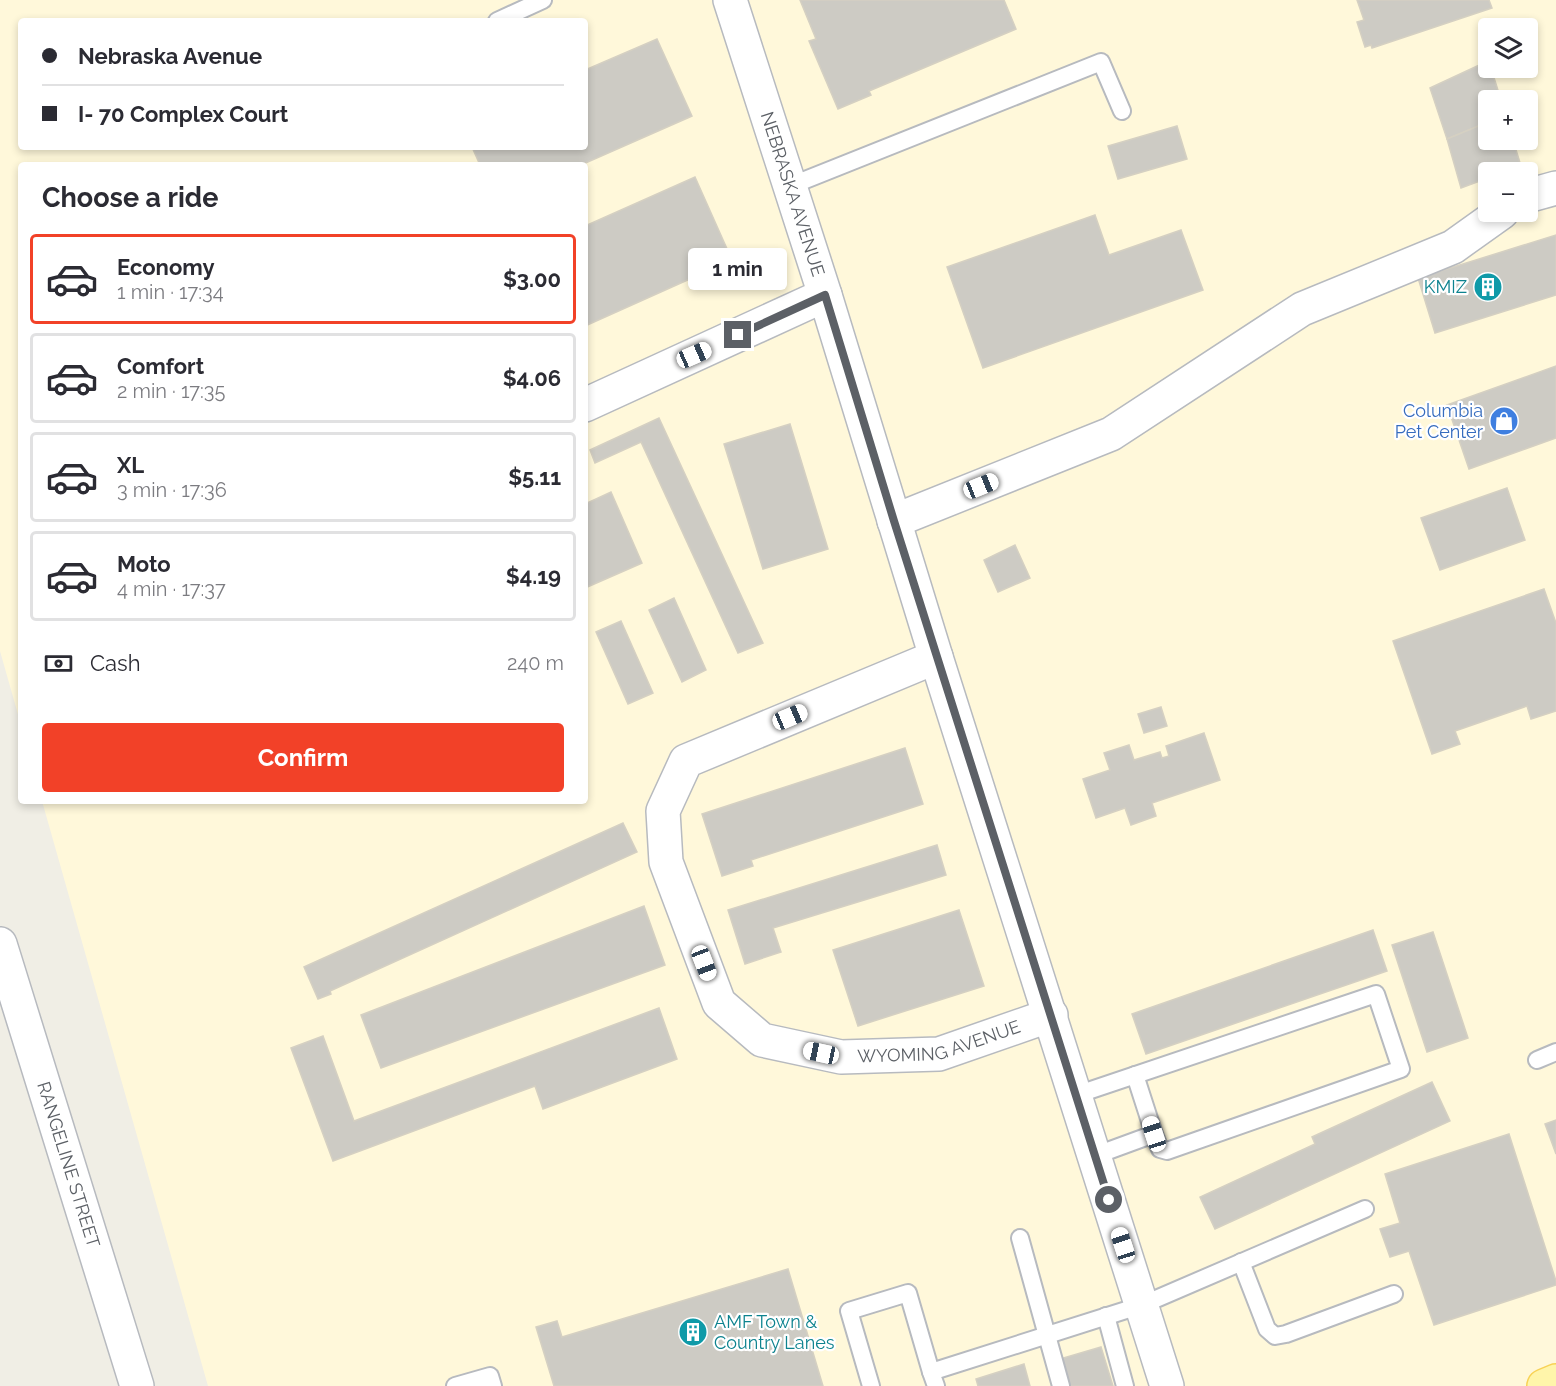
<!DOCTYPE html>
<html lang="en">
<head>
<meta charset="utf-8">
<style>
	:root { --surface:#fff; --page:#f7f7f7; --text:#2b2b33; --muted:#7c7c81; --line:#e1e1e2; --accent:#f24128 }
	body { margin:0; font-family:Raleway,sans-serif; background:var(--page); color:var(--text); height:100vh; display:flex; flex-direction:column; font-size:22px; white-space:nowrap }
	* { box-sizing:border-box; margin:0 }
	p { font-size:20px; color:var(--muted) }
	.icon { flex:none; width:33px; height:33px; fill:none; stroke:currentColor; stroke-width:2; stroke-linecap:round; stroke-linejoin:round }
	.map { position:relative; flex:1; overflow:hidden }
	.panel { position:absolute; left:18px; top:162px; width:570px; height:642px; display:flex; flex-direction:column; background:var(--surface); border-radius:6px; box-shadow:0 3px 9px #0003 }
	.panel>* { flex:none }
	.top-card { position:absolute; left:18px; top:18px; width:570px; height:132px; border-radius:6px; box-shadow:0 3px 9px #0003; display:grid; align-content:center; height:132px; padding:0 24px; background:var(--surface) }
	.controls { position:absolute; left:1478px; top:18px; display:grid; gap:12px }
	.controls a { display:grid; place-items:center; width:60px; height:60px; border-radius:6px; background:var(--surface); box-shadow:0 3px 9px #0003; font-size:30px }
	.end { position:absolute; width:27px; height:27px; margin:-14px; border:8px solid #5c6066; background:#fff; box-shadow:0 0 0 3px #fff }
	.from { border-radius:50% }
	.bubble { position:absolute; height:42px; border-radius:6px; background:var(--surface); box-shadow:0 3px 9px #0003; font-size:20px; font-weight:700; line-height:42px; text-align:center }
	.car { position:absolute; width:18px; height:36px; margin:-18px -9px; border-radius:8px; box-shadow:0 0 4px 2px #0007; background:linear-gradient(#fff 24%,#345 0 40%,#fff 0 76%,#345 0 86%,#fff 0) }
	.top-card b { display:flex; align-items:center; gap:21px; height:57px; font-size:22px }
	.top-card b+b { border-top:2px solid var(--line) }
	.top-card i { width:15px; height:15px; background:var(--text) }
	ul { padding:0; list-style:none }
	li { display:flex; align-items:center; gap:18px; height:90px; margin:0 12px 9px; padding:0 12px; border:3px solid var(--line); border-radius:6px }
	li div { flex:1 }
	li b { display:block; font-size:22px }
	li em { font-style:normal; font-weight:700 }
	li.active { border-color:var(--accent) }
	li>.icon { width:54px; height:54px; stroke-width:1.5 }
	h2 { padding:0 24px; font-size:27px; line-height:72px }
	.pay { display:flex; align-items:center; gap:15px; height:66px; padding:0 24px; font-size:22px }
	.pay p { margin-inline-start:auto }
	.cta { display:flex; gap:12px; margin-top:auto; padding:12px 24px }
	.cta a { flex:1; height:69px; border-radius:6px; background:var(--accent); color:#fff; font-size:24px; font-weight:700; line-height:69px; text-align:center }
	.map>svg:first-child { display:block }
	.commercial { fill:#fff8da; fill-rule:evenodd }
	.building { fill:#cdcbc4; stroke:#d5d0c2; stroke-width:1.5 }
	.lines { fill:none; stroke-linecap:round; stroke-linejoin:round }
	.lane-casing { stroke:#b7babf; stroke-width:20 }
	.street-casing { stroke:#b7babf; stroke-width:36 }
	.primary-casing { stroke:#f8d255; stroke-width:36 }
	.lane { stroke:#fff; stroke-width:16 }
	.street { stroke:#fff; stroke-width:33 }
	.primary { stroke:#fff5aa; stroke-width:33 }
	.route { stroke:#5c6066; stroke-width:8 }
	.labels { text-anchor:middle; stroke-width:4.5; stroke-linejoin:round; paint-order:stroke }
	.street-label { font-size:18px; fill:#5c6066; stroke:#fff }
	.culture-label { font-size:18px; fill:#0d838f; stroke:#fff; text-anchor:end }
	.shop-label { font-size:18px; fill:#366cbe; stroke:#fff; text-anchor:end }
</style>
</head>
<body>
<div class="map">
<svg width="1556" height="1386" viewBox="0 0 1556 1386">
	<rect width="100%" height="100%" fill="#f0eee5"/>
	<!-- commercial -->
	<path class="commercial" d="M0,0H1556V1386H208L42,801H585V165H21V725L0,651ZM21,21H585V147H21ZM1488,28H1527V68H1488ZM1488,100H1527V140H1488ZM1488,172H1527V212H1488Z"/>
	<!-- building -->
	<g class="building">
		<path d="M800,0H1004L1016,29L869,91L871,95L838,109L809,41L816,39Z"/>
		<path d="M1357,0H1489L1492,8L1372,48L1371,45L1365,47L1357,22L1364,20Z"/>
		<path d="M657,39L692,116L581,165H480L472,147H585V70Z"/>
		<path d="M1488,61V68H1491L1501,100H1488V122L1447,139L1430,88Z"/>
		<path d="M1488,122V140H1513L1521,166L1503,172H1488V178L1461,188L1447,139Z"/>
		<path d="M1177,126L1187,159L1118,179L1108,146Z"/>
		<path d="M695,177L732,260L585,326V226Z"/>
		<path d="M1095,215L1109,255L1181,230L1203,290L983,368L947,267Z"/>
		<path d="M1556,235V295L1435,333L1418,278Z"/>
		<path d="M1556,366V438L1469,469L1447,405Z"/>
		<path d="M659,418L763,643L738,653L641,442L595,463L590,450Z"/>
		<path d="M790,424L828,549L763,569L724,444Z"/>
		<path d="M1507,488L1525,540L1440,570L1421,518Z"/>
		<path d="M611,492L642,563L585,588V504Z"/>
		<path d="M1015,545L1030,578L998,592L984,560Z"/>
		<path d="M1544,589L1556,623V711L1531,719L1527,706L1455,731L1460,744L1432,754L1393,641Z"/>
		<path d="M674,598L706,670L682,682L649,610Z"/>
		<path d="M621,621L653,693L628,704L596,632Z"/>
		<path d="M1161,707L1167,726L1144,733L1138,714Z"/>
		<path d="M1204,733L1220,780L1152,803L1156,816L1131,825L1125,808L1096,818L1083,779L1110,770L1104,753L1129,745L1134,760L1160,752L1162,758L1169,756L1166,746Z"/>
		<path d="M905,748L923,804L751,860L753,866L722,876L702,814Z"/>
		<path d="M623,823L637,852L330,991L331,994L318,999L304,967Z"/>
		<path d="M937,845L946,875L773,928L781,952L745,964L728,910Z"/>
		<path d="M644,906L665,965L381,1068L361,1015Z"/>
		<path d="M959,910L984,986L858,1026L833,950Z"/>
		<path d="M1373,930L1387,971L1146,1054L1132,1014Z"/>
		<path d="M1433,932L1468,1038L1427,1052L1392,945Z"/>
		<path d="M659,1008L677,1059L543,1109L535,1086L333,1161L291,1048L323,1036L354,1121Z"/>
		<path d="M1432,1082L1450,1121L1215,1229L1200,1197L1315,1144L1312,1137Z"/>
		<path d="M1556,1120V1154L1545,1124Z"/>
		<path d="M1509,1134L1556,1281V1285L1434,1325L1409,1251L1390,1257L1380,1229L1400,1223L1385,1174Z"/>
		<path d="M788,1269L823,1386H554L536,1327L557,1321L562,1337Z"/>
		<path d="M1101,1347L1113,1386H1068L1060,1359Z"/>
		<path d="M1024,1364L1030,1386H978L976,1379Z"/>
	</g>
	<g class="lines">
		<!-- lane casing -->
		<g class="lane-casing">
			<g id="lane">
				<path d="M497,21L543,0"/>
				<path d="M790,186L1101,62L1122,111"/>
				<path d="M1537,1060L1556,1052"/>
				<path d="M1135,1075L1154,1134"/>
				<path d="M1076,1095L1376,994L1401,1069L1167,1151L1160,1149L1154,1134L1094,1156"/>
				<path d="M1020,1238L1061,1386"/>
				<path d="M1241,1262L1267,1329L1275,1336L1286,1334L1394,1294"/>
				<path d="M1106,1316L1125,1386"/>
				<path d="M455,1386L490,1376L493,1386"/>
				<path d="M871,1386L849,1311L908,1293L931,1372"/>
				<path d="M936,1386L931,1372L1142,1305L1365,1209"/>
			</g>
		</g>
		<!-- street casing -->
		<g class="street-casing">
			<g id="street">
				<path id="s1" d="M730,0L825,295L936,657L1167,1386"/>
				<path d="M1527,196L1556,188"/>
				<path d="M585,405L825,295"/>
				<path d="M894,521L1111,434L1302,309L1453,247L1502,212"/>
				<path id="s2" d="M936,657L686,761L663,811L666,862L719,1003L762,1040L841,1057L939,1054L1051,1015"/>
				<path id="s3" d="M0,944L137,1386"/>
			</g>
		</g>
		<!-- primary casing -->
		<g class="primary-casing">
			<path id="primary" d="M1544,1386L1556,1381"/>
		</g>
		<!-- lane -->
		<use href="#lane" class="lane"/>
		<!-- street -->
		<use href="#street" class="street"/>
		<!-- primary -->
		<use href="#primary" class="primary"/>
	</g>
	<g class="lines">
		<!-- route -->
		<path class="route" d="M738,335L825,295L894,521L1109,1200"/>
	</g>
	<!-- icons -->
	<defs>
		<g id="building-disc" transform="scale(1.5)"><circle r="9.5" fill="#0f9aa8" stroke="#fff"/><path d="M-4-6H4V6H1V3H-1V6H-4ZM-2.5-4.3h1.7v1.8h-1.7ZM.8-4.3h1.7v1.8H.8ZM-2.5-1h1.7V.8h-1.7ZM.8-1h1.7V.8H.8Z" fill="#fff"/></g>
		<g id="shop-disc" transform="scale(1.5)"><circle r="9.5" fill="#3f7fe0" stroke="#fff"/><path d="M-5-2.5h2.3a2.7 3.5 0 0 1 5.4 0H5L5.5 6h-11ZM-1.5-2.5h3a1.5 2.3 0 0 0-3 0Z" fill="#fff"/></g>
	</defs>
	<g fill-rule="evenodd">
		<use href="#building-disc" x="1488" y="287"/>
		<use href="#shop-disc" x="1504" y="421"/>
		<use href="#building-disc" x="693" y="1332"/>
	</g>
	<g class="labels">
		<!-- street labels -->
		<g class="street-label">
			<text dy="6" stroke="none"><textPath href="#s1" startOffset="204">NEBRASKA AVENUE</textPath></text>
			<text dy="6" stroke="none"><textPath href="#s2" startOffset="765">WYOMING AVENUE</textPath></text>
			<text dy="6" stroke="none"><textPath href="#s3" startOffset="231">RANGELINE STREET</textPath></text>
		</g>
		<!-- culture labels -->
		<g class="culture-label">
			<text x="1467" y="293">KMIZ</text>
			<text x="714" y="1328" text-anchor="start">AMF Town &amp;<tspan x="714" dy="21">Country Lanes</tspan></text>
		</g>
		<!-- shop labels -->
		<g class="shop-label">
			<text x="1483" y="417">Columbia<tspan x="1483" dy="21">Pet Center</tspan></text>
		</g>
	</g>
</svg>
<div class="controls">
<a><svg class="icon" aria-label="layers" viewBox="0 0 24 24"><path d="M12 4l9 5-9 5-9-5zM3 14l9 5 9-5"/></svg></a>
<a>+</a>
<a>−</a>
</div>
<i class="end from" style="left:1109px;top:1200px"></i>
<i class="end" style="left:738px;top:335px"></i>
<div class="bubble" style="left:688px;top:248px;width:99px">1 min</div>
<i class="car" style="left:694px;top:355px;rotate:66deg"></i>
<i class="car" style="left:981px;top:486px;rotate:68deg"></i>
<i class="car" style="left:790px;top:717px;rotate:67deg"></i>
<i class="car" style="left:704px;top:963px;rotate:159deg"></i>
<i class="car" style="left:821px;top:1053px;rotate:282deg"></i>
<i class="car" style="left:1154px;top:1134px;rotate:342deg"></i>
<i class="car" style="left:1123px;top:1245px;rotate:342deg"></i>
<div class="top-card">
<b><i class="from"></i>Nebraska Avenue</b>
<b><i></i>I- 70 Complex Court</b>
</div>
<section class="panel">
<h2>Choose a ride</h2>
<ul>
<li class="active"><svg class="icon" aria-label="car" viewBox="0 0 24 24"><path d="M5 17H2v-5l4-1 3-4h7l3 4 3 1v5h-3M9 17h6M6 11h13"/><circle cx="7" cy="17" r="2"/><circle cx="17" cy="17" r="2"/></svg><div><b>Economy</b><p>1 min · 17:34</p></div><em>$3.00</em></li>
<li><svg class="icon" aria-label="car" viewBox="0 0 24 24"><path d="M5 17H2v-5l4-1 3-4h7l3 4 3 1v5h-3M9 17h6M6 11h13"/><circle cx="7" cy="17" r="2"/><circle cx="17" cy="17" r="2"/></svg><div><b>Comfort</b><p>2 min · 17:35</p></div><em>$4.06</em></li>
<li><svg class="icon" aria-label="car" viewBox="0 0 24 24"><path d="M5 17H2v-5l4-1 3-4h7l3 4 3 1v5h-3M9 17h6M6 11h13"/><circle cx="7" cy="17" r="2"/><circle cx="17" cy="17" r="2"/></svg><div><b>XL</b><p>3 min · 17:36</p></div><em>$5.11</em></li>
<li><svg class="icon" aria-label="car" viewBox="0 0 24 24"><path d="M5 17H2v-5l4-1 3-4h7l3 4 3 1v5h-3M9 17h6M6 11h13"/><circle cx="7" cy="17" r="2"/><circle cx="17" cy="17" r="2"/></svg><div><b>Moto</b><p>4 min · 17:37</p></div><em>$4.19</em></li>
</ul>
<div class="pay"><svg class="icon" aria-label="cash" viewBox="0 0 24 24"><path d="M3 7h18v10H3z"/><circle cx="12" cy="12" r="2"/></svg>Cash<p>240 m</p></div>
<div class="cta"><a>Confirm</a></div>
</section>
</div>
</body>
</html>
